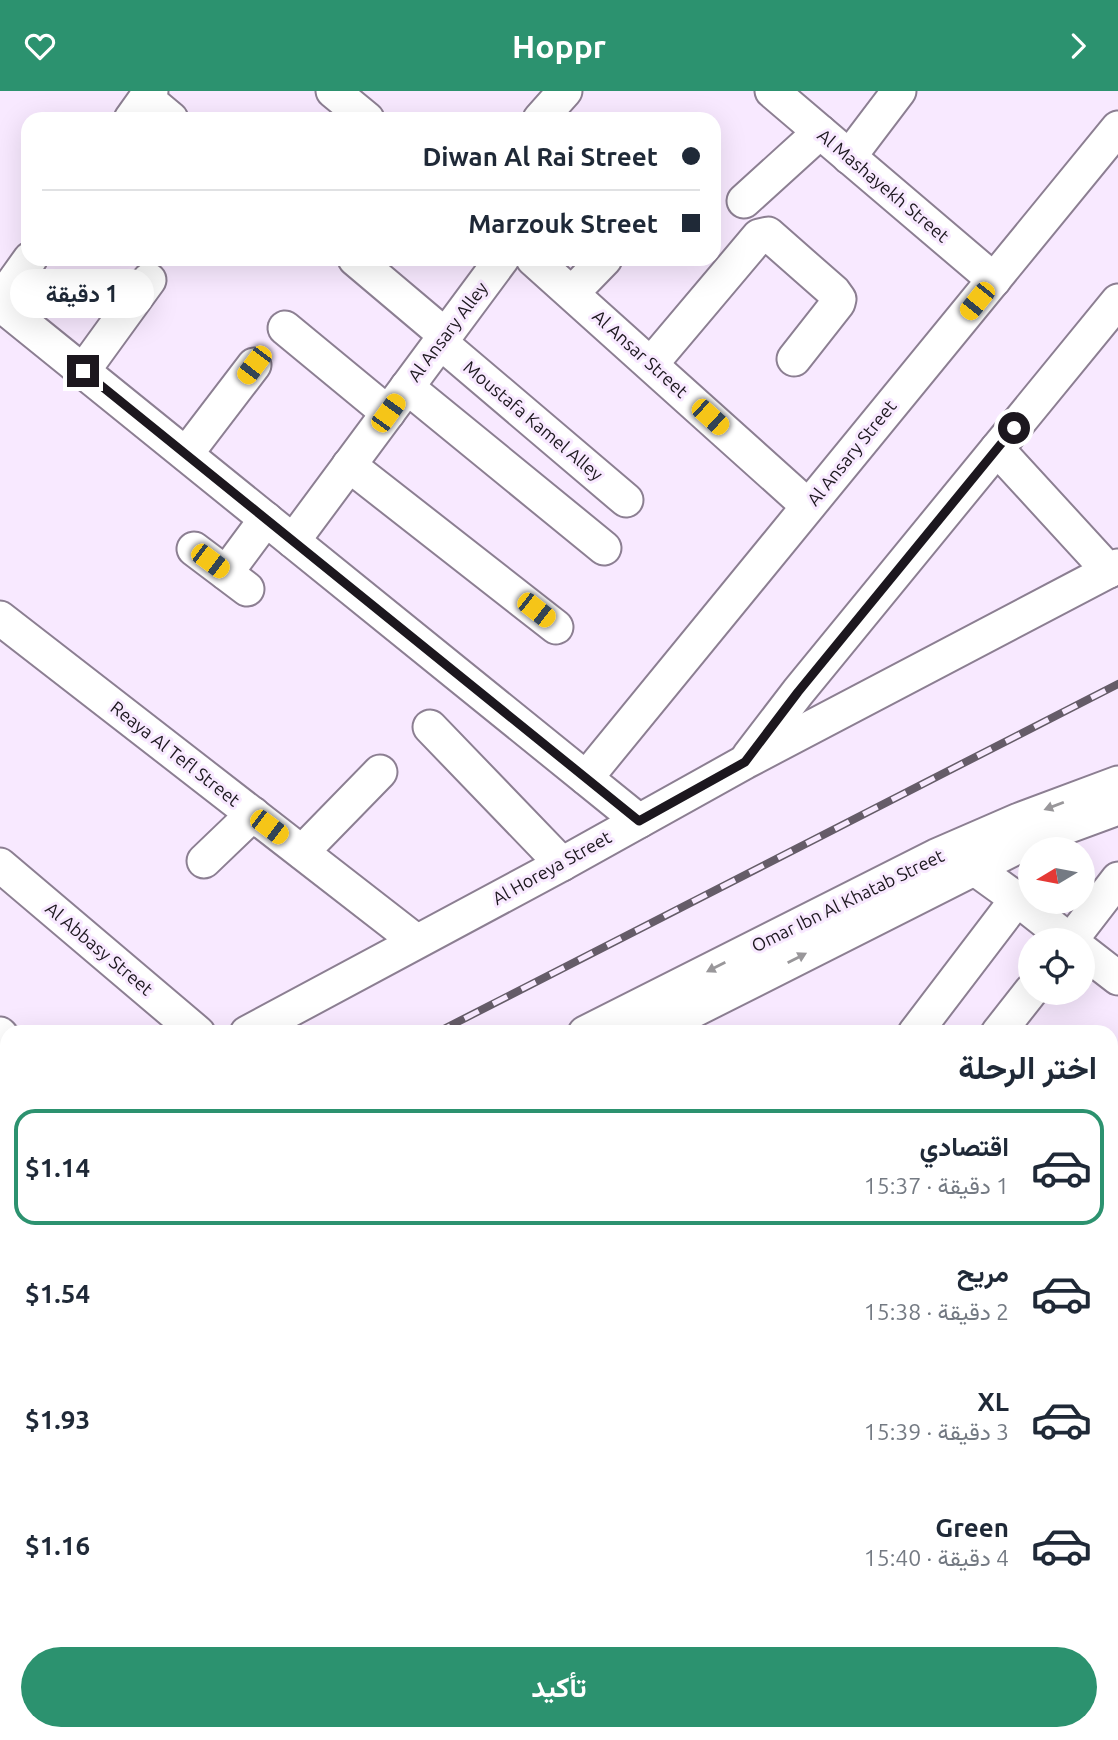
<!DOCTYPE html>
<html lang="ar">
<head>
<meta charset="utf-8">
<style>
	:root { --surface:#fff; --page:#f6f6f7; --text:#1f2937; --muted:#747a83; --line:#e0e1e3; --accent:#2c926f }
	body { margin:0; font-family:Ubuntu,Vazirmatn,sans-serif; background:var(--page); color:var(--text); direction:rtl; height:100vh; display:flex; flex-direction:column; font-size:26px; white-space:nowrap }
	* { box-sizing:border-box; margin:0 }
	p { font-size:23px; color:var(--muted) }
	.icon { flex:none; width:38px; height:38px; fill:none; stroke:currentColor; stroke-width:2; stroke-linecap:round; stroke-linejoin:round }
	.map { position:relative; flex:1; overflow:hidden; direction:ltr }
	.details { position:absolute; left:0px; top:934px; width:1118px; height:716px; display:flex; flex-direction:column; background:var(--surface); border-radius:21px 21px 0 0; box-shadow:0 7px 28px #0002; direction:rtl }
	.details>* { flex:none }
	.banner { position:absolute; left:21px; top:21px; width:700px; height:154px; border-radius:21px; box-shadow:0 7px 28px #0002; direction:rtl; display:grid; align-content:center; height:154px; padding:0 21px; background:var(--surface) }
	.needle { width:46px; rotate:260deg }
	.fabs { position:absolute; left:1018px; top:746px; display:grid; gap:14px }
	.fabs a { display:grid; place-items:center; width:77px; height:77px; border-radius:50%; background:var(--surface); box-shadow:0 7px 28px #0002; font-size:35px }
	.end { position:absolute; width:32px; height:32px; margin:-16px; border:9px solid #1c171e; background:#fff; box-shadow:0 0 0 4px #fff }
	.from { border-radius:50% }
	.bubble { position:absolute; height:49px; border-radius:24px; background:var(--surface); box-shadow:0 7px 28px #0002; font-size:23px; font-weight:700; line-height:49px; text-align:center; direction:rtl }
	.car { position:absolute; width:21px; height:42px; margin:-21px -10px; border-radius:9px; box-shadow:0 0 5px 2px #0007; background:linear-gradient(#f5c518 24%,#345 0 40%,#f5c518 0 76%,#345 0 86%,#f5c518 0) }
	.banner b { display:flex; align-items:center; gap:24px; height:66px; font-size:26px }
	.banner b+b { border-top:2px solid var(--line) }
	.banner i { width:18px; height:18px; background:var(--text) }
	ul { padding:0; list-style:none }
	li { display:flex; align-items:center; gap:21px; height:116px; margin:0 14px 10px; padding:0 7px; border:4px solid transparent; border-radius:21px }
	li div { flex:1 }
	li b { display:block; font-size:26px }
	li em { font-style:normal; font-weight:700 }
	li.active { border-color:var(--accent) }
	li>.icon { width:63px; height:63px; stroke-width:1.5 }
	h2 { padding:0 21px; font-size:32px; line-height:84px }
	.action { display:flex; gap:14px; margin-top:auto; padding:14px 21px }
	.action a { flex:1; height:80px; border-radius:42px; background:var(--accent); color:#fff; font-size:28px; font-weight:700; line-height:80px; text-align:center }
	header { display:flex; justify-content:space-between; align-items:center; height:91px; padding:0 21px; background:var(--accent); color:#fff; font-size:32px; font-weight:700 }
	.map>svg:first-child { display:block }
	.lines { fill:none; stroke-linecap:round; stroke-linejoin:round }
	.street-casing { stroke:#8c7f92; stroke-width:37 }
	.secondary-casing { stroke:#8c7f92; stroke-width:42 }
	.street { stroke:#fff; stroke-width:33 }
	.secondary { stroke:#fff; stroke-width:38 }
	.rail-casing { stroke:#655c68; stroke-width:8 }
	.rail { stroke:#f8e9ff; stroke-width:5; stroke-dasharray:16; stroke-linecap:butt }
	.oneway { fill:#99979a }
	.route { stroke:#1c171e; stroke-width:9 }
	.labels { text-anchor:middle; stroke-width:6; stroke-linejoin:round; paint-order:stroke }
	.street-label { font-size:18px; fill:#1c171e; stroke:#f8e9ff }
</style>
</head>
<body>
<header><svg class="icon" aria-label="forward" viewBox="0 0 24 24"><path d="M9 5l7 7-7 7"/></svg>Hoppr<svg class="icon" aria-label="heart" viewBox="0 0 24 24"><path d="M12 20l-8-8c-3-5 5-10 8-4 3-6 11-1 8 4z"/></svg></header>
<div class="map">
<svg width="1118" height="1649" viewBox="0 0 1118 1649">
	<rect width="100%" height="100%" fill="#f8e9ff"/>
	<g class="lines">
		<!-- street casing -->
		<g class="street-casing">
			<g id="street">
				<path d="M333,0L367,28"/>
				<path d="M772,0L994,189"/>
				<path d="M146,7L171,28"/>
				<path d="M131,28L151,0"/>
				<path d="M540,28L565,0"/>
				<path d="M849,66L899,0"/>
				<path d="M744,110L820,41"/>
				<path d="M355,168L445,244"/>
				<path d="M533,168L808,415"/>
				<path d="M572,202L605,168"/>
				<path d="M0,210L30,168"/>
				<path d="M0,213L639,730"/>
				<path d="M285,237L388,322"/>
				<path d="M440,251L626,409"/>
				<path d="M651,273L759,145L768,143L834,201L839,208L838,212L794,268"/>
				<path d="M83,280L149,189"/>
				<path d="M407,296L604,457"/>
				<path d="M997,358L1109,480"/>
				<path d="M186,363L254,274"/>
				<path d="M349,374L556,536"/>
				<path d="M293,450L502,168"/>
				<path d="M194,458L247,498"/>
				<path d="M226,482L266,428"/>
				<path d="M0,527L416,850"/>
				<path d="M430,636L562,773"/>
				<path d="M749,665L798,601L1118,210"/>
				<path d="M586,687L1118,37"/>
				<path d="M302,761L380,681"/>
				<path d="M204,770L253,723"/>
				<path d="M0,774L198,942"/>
				<path d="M974,777L1017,808L1069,849"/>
				<path d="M1071,849L1118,788"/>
				<path d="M1083,860L1118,887"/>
				<path d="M247,942L562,773L745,671L1118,475"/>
				<path d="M585,942L936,765L1019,729L1118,692"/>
				<path d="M649,942L1031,749L1118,717"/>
				<path d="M915,942L1017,808"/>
				<path d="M998,942L1031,900"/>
				<path d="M0,943L7,951"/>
				<path d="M1111,1046L1118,1038"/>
				<path d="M0,1236L7,1232"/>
				<path d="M0,1270L7,1267"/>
				<path d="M1111,1289L1118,1282"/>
				<path d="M0,1373L7,1360"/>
				<path d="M1111,1406L1118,1413"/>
				<path d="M0,1553L7,1542"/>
				<path d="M1111,1559L1118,1565"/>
				<path d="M1035,1643L1041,1649"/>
				<path d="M57,1649L61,1643"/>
				<path d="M188,1649L192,1643"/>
				<path d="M281,1649L286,1643"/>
				<path d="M443,1649L447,1643"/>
				<path d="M599,1649L603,1643"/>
				<path d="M779,1649L785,1643"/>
			</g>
		</g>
		<!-- secondary casing -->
		<g class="secondary-casing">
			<path id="secondary" d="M0,1075L7,1072"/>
		</g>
		<!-- street -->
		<use href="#street" class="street"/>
		<!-- secondary -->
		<use href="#secondary" class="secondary"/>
		<!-- rail casing -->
		<g class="rail-casing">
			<g id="rail">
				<path d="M436,942L1118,593"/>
				<path d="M0,1170L7,1166"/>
			</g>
		</g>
		<!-- rail -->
		<use href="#rail" class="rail"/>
	</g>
	<!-- one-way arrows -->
	<defs><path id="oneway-solid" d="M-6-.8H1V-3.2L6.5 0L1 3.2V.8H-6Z" transform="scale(1.75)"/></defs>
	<g class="oneway">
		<use href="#oneway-solid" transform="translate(1054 715) rotate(159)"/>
		<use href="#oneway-solid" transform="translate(797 867) rotate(-27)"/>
		<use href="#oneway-solid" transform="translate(716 876) rotate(153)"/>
	</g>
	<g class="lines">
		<!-- route -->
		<path class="route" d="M83,280L639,730L745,671L798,601L1014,337"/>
	</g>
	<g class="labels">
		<!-- street labels -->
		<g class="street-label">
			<text transform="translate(883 95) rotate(40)" y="6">Al Mashayekh Street</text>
			<text transform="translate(448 241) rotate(-53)" y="6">Al Ansary Alley</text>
			<text transform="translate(640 263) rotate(42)" y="6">Al Ansar Street</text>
			<text transform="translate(533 330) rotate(40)" y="6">Moustafa Kamel Alley</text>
			<text transform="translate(852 362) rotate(-51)" y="6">Al Ansary Street</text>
			<text transform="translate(175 663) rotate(38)" y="6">Reaya Al Tefl Street</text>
			<text transform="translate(552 777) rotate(-29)" y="6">Al Horeya Street</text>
			<text transform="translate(848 810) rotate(-26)" y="6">Omar Ibn Al Khatab Street</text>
			<text transform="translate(99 858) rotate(40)" y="6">Al Abbasy Street</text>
		</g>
	</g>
</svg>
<div class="fabs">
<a><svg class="needle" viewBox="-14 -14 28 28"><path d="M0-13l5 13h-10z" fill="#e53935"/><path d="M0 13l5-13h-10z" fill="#747a83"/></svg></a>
<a><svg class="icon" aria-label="locate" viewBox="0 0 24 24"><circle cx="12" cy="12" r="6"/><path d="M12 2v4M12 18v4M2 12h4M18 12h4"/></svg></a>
</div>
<i class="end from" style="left:1014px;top:337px"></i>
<i class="end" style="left:83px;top:280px"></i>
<div class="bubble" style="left:10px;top:178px;width:144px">1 دقيقة</div>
<i class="car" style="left:977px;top:210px;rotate:219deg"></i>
<i class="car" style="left:254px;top:274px;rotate:217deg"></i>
<i class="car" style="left:388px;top:322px;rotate:36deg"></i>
<i class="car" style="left:710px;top:326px;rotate:132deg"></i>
<i class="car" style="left:210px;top:470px;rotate:127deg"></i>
<i class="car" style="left:536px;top:519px;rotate:128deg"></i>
<i class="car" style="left:269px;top:736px;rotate:127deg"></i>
<div class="banner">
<b><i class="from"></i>Diwan Al Rai Street</b>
<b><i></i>Marzouk Street</b>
</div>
<section class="details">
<h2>اختر الرحلة</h2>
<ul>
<li class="active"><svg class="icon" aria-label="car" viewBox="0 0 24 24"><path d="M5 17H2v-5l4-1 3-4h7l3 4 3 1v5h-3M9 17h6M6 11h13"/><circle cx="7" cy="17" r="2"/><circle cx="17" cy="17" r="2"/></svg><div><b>اقتصادي</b><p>1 دقيقة · 15:37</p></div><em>$1.14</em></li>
<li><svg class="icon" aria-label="car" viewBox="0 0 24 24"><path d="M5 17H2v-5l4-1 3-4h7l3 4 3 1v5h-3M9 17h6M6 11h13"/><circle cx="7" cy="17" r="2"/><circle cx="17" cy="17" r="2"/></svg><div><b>مريح</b><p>2 دقيقة · 15:38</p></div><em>$1.54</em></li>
<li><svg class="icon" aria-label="car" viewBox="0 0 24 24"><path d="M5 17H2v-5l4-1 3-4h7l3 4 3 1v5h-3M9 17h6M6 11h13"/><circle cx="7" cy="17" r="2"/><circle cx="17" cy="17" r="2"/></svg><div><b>XL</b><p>3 دقيقة · 15:39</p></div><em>$1.93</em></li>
<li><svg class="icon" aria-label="car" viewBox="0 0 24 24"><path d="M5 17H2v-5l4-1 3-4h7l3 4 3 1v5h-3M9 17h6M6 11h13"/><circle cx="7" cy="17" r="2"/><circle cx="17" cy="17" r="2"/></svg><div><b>Green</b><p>4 دقيقة · 15:40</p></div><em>$1.16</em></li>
</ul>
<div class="action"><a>تأكيد</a></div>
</section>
</div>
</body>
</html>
